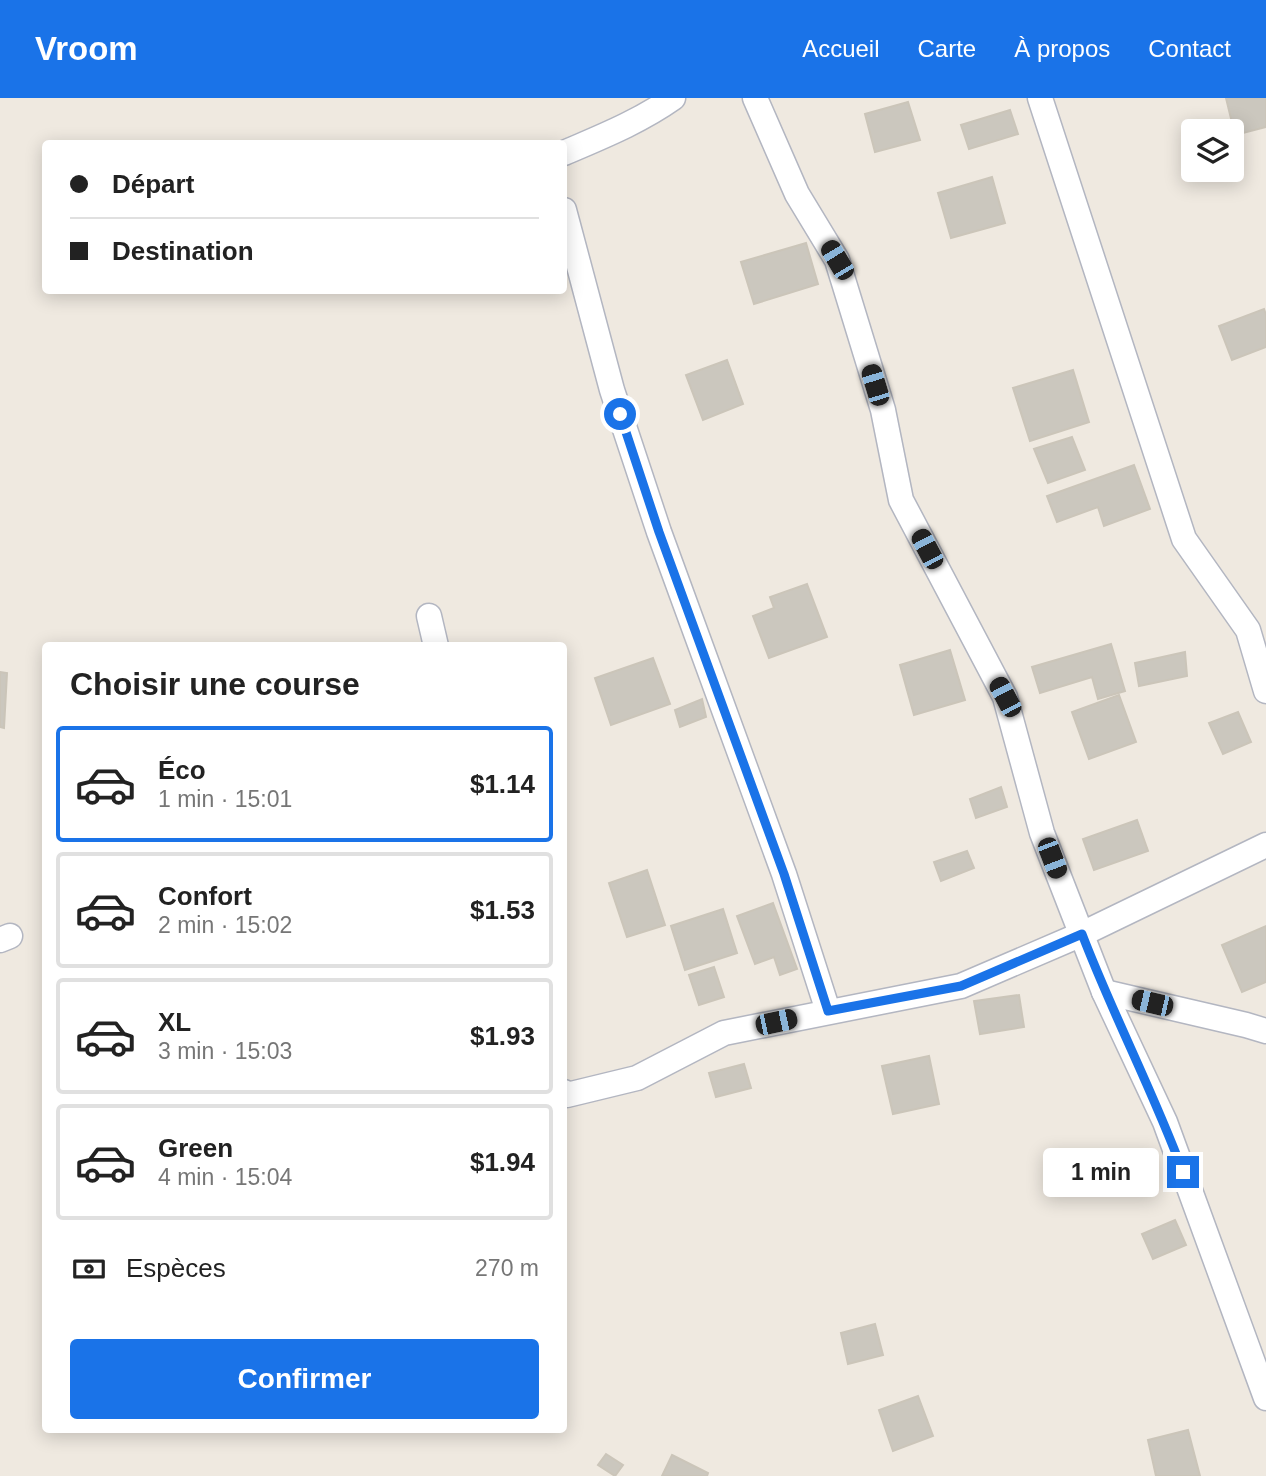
<!DOCTYPE html>
<html lang="fr">
<head>
<meta charset="utf-8">
<style>
	:root { --surface:#fff; --page:#f6f6f6; --text:#222; --muted:#767676; --line:#e0e0e0; --accent:#1a73e8 }
	body { margin:0; font-family:Arial,sans-serif; background:var(--page); color:var(--text); height:100vh; display:flex; flex-direction:column; font-size:26px; white-space:nowrap }
	* { box-sizing:border-box; margin:0 }
	p { font-size:23px; color:var(--muted) }
	.icon { flex:none; width:38px; height:38px; fill:none; stroke:currentColor; stroke-width:2; stroke-linecap:round; stroke-linejoin:round }
	.map { position:relative; flex:1; overflow:hidden }
	.details { position:absolute; left:42px; top:544px; width:525px; height:791px; display:flex; flex-direction:column; background:var(--surface); border-radius:7px; box-shadow:0 4px 18px #0003 }
	.details>* { flex:none }
	.banner { position:absolute; left:42px; top:42px; width:525px; height:154px; border-radius:7px; box-shadow:0 4px 18px #0003; display:grid; align-content:center; height:154px; padding:0 28px; background:var(--surface) }
	.controls { position:absolute; left:1181px; top:21px; display:grid; gap:14px }
	.controls a { display:grid; place-items:center; width:63px; height:63px; border-radius:7px; background:var(--surface); box-shadow:0 4px 18px #0003; font-size:35px }
	.end { position:absolute; width:32px; height:32px; margin:-16px; border:9px solid #1a73e8; background:#fff; box-shadow:0 0 0 4px #fff }
	.from { border-radius:50% }
	.bubble { position:absolute; height:49px; border-radius:7px; background:var(--surface); box-shadow:0 4px 18px #0003; font-size:23px; font-weight:700; line-height:49px; text-align:center }
	.car { position:absolute; width:21px; height:42px; margin:-21px -10px; border-radius:9px; box-shadow:0 0 5px 2px #0007; background:linear-gradient(#222 24%,#8ab4d8 0 40%,#222 0 76%,#8ab4d8 0 86%,#222 0) }
	.banner b { display:flex; align-items:center; gap:24px; height:66px; font-size:26px }
	.banner b+b { border-top:2px solid var(--line) }
	.banner i { width:18px; height:18px; background:var(--text) }
	ul { padding:0; list-style:none }
	li { display:flex; align-items:center; gap:21px; height:116px; margin:0 14px 10px; padding:0 14px; border:4px solid var(--line); border-radius:7px }
	li div { flex:1 }
	li b { display:block; font-size:26px }
	li em { font-style:normal; font-weight:700 }
	li.on { border-color:var(--accent) }
	li>.icon { width:63px; height:63px; stroke-width:1.5 }
	h2 { padding:0 28px; font-size:32px; line-height:84px }
	.pay { display:flex; align-items:center; gap:18px; height:77px; padding:0 28px; font-size:26px }
	.pay p { margin-inline-start:auto }
	.primary-button { display:flex; gap:14px; margin-top:auto; padding:14px 28px }
	.primary-button a { flex:1; height:80px; border-radius:7px; background:var(--accent); color:#fff; font-size:28px; font-weight:700; line-height:80px; text-align:center }
	header { display:flex; align-items:center; gap:42px; box-sizing:border-box; height:98px; padding:0 35px; background:var(--accent); color:#fff }
	header strong { font-size:33px }
	nav { display:flex; gap:38px; margin-inline-start:auto; font-size:24px }
	.map>svg:first-child { display:block }
	.building { fill:#cbc7be; stroke:#cbc5b9; stroke-width:2 }
	.lines { fill:none; stroke-linecap:round; stroke-linejoin:round }
	.minor-casing { stroke:#b3b6c1; stroke-width:27 }
	.minor { stroke:#fff; stroke-width:24 }
	.route { stroke:#1a73e8; stroke-width:9 }
</style>
</head>
<body>
<header>
<strong>Vroom</strong>
<nav><a>Accueil</a><a>Carte</a><a>À propos</a><a>Contact</a></nav>
</header>
<div class="map">
<svg width="1266" height="1378" viewBox="0 0 1266 1378">
	<rect width="100%" height="100%" fill="#efe9e0"/>
	<!-- building -->
	<g class="building">
		<path d="M1226,0H1266V29L1235,37Z"/>
		<path d="M908,4L920,42L875,54L865,16Z"/>
		<path d="M1010,12L1018,36L969,51L961,27Z"/>
		<path d="M992,79L1005,125L951,140L938,95Z"/>
		<path d="M806,145L818,186L754,206L741,164Z"/>
		<path d="M1264,211L1266,217V249L1232,262L1219,228Z"/>
		<path d="M727,262L743,306L703,322L686,277Z"/>
		<path d="M1073,272L1089,324L1030,343L1013,290Z"/>
		<path d="M1072,339L1085,372L1048,385L1034,351Z"/>
		<path d="M1134,367L1150,411L1104,428L1098,409L1057,424L1047,398Z"/>
		<path d="M807,486L827,539L769,560L753,518L774,510L770,499Z"/>
		<path d="M1111,546L1125,593L1098,601L1092,579L1040,595L1032,569Z"/>
		<path d="M950,552L965,602L914,617L900,567Z"/>
		<path d="M1185,554L1187,578L1139,588L1135,565Z"/>
		<path d="M653,560L670,606L611,627L595,580Z"/>
		<path d="M0,574L7,575L4,630L0,629Z"/>
		<path d="M1119,597L1136,644L1089,661L1072,614Z"/>
		<path d="M702,601L706,619L680,629L675,612Z"/>
		<path d="M1238,614L1251,644L1223,656L1209,625Z"/>
		<path d="M1001,689L1007,709L976,720L970,701Z"/>
		<path d="M1137,722L1148,753L1094,772L1083,741Z"/>
		<path d="M967,753L974,770L941,783L934,764Z"/>
		<path d="M647,772L665,827L627,839L609,785Z"/>
		<path d="M773,805L797,871L780,877L774,859L755,866L737,818Z"/>
		<path d="M723,811L737,855L685,872L671,828Z"/>
		<path d="M1266,828V884L1242,894L1222,847Z"/>
		<path d="M714,869L724,899L699,907L689,877Z"/>
		<path d="M1019,897L1024,929L980,936L974,903Z"/>
		<path d="M929,958L939,1006L893,1016L882,968Z"/>
		<path d="M744,966L751,990L716,999L709,975Z"/>
		<path d="M1175,1122L1186,1147L1153,1161L1142,1136Z"/>
		<path d="M875,1226L883,1257L848,1266L841,1235Z"/>
		<path d="M918,1298L933,1338L893,1353L879,1312Z"/>
		<path d="M1188,1332L1200,1378H1156L1148,1342Z"/>
		<path d="M606,1356L623,1367L615,1378L598,1367Z"/>
		<path d="M672,1357L708,1375L707,1378H662Z"/>
	</g>
	<g class="lines">
		<!-- minor casing -->
		<g class="minor-casing">
			<g id="minor">
				<path d="M755,0L797,96L837,162L883,312L901,402L1005,599L1042,735L1104,894L1165,1024L1266,1300"/>
				<path d="M1040,0L1184,441L1248,532L1266,593"/>
				<path d="M564,55C601,39 639,24 673,0"/>
				<path d="M564,112L612,292L659,434L784,776L828,913"/>
				<path d="M429,518L436,548"/>
				<path d="M0,842L10,838"/>
				<path d="M1104,894L1246,927L1266,933"/>
				<path d="M564,994L567,997L637,980L724,935L961,888L1082,836L1266,747"/>
			</g>
		</g>
		<!-- minor -->
		<use href="#minor" class="minor"/>
	</g>
	<g class="lines">
		<!-- route -->
		<path class="route" d="M620,316L659,434L784,776L828,913L961,888L1082,836C1113,917 1153,993 1183,1074"/>
	</g>
</svg>
<div class="controls">
<a><svg class="icon" aria-label="layers" viewBox="0 0 24 24"><path d="M12 4l9 5-9 5-9-5zM3 14l9 5 9-5"/></svg></a>
</div>
<i class="end from" style="left:620px;top:316px"></i>
<i class="end" style="left:1183px;top:1074px"></i>
<div class="bubble" style="left:1043px;top:1050px;width:116px">1 min</div>
<i class="car" style="left:837px;top:162px;rotate:329deg"></i>
<i class="car" style="left:875px;top:287px;rotate:343deg"></i>
<i class="car" style="left:927px;top:451px;rotate:332deg"></i>
<i class="car" style="left:1005px;top:599px;rotate:332deg"></i>
<i class="car" style="left:1052px;top:760px;rotate:159deg"></i>
<i class="car" style="left:1152px;top:905px;rotate:283deg"></i>
<i class="car" style="left:776px;top:924px;rotate:78deg"></i>
<div class="banner">
<b><i class="from"></i>Départ</b>
<b><i></i>Destination</b>
</div>
<section class="details">
<h2>Choisir une course</h2>
<ul>
<li class="on"><svg class="icon" aria-label="car" viewBox="0 0 24 24"><path d="M5 17H2v-5l4-1 3-4h7l3 4 3 1v5h-3M9 17h6M6 11h13"/><circle cx="7" cy="17" r="2"/><circle cx="17" cy="17" r="2"/></svg><div><b>Éco</b><p>1 min · 15:01</p></div><em>$1.14</em></li>
<li><svg class="icon" aria-label="car" viewBox="0 0 24 24"><path d="M5 17H2v-5l4-1 3-4h7l3 4 3 1v5h-3M9 17h6M6 11h13"/><circle cx="7" cy="17" r="2"/><circle cx="17" cy="17" r="2"/></svg><div><b>Confort</b><p>2 min · 15:02</p></div><em>$1.53</em></li>
<li><svg class="icon" aria-label="car" viewBox="0 0 24 24"><path d="M5 17H2v-5l4-1 3-4h7l3 4 3 1v5h-3M9 17h6M6 11h13"/><circle cx="7" cy="17" r="2"/><circle cx="17" cy="17" r="2"/></svg><div><b>XL</b><p>3 min · 15:03</p></div><em>$1.93</em></li>
<li><svg class="icon" aria-label="car" viewBox="0 0 24 24"><path d="M5 17H2v-5l4-1 3-4h7l3 4 3 1v5h-3M9 17h6M6 11h13"/><circle cx="7" cy="17" r="2"/><circle cx="17" cy="17" r="2"/></svg><div><b>Green</b><p>4 min · 15:04</p></div><em>$1.94</em></li>
</ul>
<div class="pay"><svg class="icon" aria-label="cash" viewBox="0 0 24 24"><path d="M3 7h18v10H3z"/><circle cx="12" cy="12" r="2"/></svg>Espèces<p>270 m</p></div>
<div class="primary-button"><a>Confirmer</a></div>
</section>
</div>
</body>
</html>
